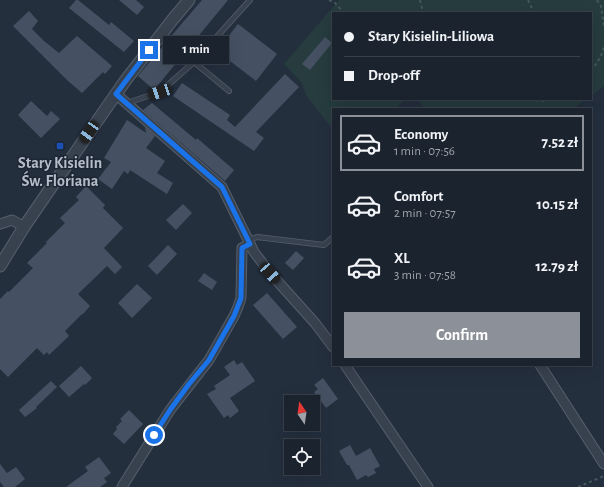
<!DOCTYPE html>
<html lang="en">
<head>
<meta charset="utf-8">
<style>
	:root { --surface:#1b232e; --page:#282f3a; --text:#f1f3f6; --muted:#a0a4aa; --line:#39404a; --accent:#8c9099 }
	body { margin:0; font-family:"Alegreya Sans",sans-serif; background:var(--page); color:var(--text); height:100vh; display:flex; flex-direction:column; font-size:15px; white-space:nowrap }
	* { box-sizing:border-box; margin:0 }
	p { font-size:13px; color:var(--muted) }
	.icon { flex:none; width:22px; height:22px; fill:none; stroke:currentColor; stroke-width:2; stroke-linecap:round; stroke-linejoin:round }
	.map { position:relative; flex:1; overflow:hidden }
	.side { position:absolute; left:332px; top:108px; width:260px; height:258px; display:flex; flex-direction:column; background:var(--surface); border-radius:0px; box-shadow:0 4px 16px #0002,0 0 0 1px var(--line) }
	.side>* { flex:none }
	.hud { position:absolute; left:332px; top:12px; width:260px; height:88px; border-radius:0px; box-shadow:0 4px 16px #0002,0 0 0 1px var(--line); display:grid; align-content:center; height:88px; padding:0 12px; background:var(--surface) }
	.needle { width:26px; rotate:347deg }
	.fabs { position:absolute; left:284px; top:395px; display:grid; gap:8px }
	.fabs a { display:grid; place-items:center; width:36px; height:36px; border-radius:0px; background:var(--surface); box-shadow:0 4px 16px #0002,0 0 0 1px var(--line); font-size:20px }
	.end { position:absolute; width:18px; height:18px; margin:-9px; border:5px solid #1a73e8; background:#fff; box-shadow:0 0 0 2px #fff }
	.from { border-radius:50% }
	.bubble { position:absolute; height:28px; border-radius:0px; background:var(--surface); box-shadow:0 4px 16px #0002,0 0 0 1px var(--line); font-size:13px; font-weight:700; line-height:28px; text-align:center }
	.car { position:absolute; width:12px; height:24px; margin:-12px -6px; border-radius:5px; box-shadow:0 0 3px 1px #0007; background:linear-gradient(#222 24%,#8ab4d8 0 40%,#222 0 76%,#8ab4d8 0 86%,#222 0) }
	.hud b { display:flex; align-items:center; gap:14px; height:38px; font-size:15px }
	.hud b+b { border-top:1px solid var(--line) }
	.hud i { width:10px; height:10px; background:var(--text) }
	ul { padding:7px 0 0; list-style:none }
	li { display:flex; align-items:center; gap:12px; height:56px; margin:0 8px 6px; padding:0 4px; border:2px solid transparent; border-radius:0px }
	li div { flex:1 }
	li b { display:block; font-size:15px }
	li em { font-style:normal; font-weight:700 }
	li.selected { border-color:var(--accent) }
	li>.icon { width:36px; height:36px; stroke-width:1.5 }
	.cta { display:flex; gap:8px; margin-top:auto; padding:8px 12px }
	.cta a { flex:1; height:46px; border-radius:0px; background:var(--accent); color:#fff; font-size:16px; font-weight:700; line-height:46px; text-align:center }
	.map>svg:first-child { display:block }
	.green { fill:#263c3f }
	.building { fill:#455162 }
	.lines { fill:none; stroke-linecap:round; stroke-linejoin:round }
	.service-casing { stroke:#565f6c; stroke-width:6 }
	.minor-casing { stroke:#565f6c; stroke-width:11 }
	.tertiary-casing { stroke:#565f6c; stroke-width:13 }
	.path { stroke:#44595c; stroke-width:2; stroke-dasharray:3 3; stroke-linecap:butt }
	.service { stroke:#38414e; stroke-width:4.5 }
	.minor { stroke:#38414e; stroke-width:9 }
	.tertiary { stroke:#38414e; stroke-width:11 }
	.route { stroke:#1a73e8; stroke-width:5 }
	.transit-dot { fill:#1a4fb4; stroke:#1d2633; stroke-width:1.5 }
	.labels { text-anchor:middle; stroke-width:3; stroke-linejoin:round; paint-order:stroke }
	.poi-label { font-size:16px; font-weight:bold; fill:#b4bcc9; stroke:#1d2633 }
</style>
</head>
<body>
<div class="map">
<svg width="604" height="487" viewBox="0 0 604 487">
	<rect width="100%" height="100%" fill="#242f3e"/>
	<!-- green -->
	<g class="green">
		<path d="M339,0H604V86L591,96V13H333V99H405L395,109H333V130L306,95L302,83L284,64Z"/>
		<path d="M417,99H586L573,109H426Z"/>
	</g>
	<!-- building -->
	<g class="building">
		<path d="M76,0H78L109,25L111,22L134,41L124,52L69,8Z"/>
		<path d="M119,0H136L144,7L137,15Z"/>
		<path d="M202,0H228L154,90L138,76L161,48Z"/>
		<path d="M29,11L38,21L32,29L44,41L59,53L77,36L112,66L105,74L103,72L82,93L67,80L13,26Z"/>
		<path d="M238,24L277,54L256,81L217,51Z"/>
		<path d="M325,37L332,43L310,70L302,64Z"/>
		<path d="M285,74L299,87L256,132L264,138L254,151L173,96L182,83L230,115L227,120L235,127Z"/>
		<path d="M31,101L47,116L51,111L60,119L41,138L18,115Z"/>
		<path d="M152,103L196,140L197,138L234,170L225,181L143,110Z"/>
		<path d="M127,120L146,133L145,127L155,136L146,148L165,161L157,173L173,183L167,194L130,170L128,174L124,171L112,189L98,179L111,162L104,158Z"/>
		<path d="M86,186L105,205L103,208L123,228L104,248L122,267L115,274L107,266L78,294L90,306L83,314H82L65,331L69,336L49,355L47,352L44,355L37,348L8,377L0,369V299L8,291L9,292L33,268L27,263L47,243L46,242L65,223L60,218L79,200L76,197Z"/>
		<path d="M183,204L192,213L176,230L166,220Z"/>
		<path d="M168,245L177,254L157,275L148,266Z"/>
		<path d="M296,251L304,258L293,270L285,263Z"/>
		<path d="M204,273L217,282L212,290L198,281Z"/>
		<path d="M137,284L152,298L132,318L118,303Z"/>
		<path d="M267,293L297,327L283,339L253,305Z"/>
		<path d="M234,360L237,365L242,362L255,381L230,398L239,411L230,418L228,415L224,418L207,394L216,389L214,386L230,375L224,367Z"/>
		<path d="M81,366L92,378L85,385L84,384L69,397L59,386Z"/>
		<path d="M323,378L338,399L326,408L314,392L318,389L314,385Z"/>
		<path d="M51,381L57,387L36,407L37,408L25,417L19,410Z"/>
		<path d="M129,410L143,424L124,444L113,434L117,429L116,427L122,421L120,419Z"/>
		<path d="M350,445L356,456L370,448L380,466L374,469L376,473L368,477L366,475L357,480L349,465H347L339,451Z"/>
		<path d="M99,457L111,473L104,478L107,482L100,487H66L88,471L85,467Z"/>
		<path d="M0,464L7,473L16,467L25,479L15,487H4L0,482Z"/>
	</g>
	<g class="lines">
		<!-- service casing -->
		<g class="service-casing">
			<g id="service">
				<path d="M194,62L229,91"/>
				<path d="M127,103L160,92L194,62L250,0"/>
				<path d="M248,240L257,237L324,245L333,237"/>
			</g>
		</g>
		<!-- minor casing -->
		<g class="minor-casing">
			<g id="minor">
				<path d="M116,94L222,187L254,252L270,273L315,323L333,347"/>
				<path d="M0,224L12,220L24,227"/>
				<path d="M345,365L428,487"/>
				<path d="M540,365L604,464"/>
				<path d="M122,487L170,410L209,360L234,316L238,307L241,298L242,248L250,244"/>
			</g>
		</g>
		<!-- tertiary casing -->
		<g class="tertiary-casing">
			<path id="tertiary" d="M0,266L24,227L50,189L125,81L173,19L189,0"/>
		</g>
		<!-- path -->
		<g class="path">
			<path d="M329,0L335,3L344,13"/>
			<path d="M420,0L423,13"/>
			<path d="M528,0L534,13"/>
			<path d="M597,0L601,6L604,27"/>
			<path d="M591,71C597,63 602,56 604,47"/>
			<path d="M530,99L541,101L550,99"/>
			<path d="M578,487L604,476"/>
		</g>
		<!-- service -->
		<use href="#service" class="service"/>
		<!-- minor -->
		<use href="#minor" class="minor"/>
		<!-- tertiary -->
		<use href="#tertiary" class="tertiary"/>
	</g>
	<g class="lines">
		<!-- route -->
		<path class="route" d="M149,50L116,94L222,187L250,244L242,248L241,298L234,316L209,360L189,384L170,410L154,435"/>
	</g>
	<!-- markers -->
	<rect class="transit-dot" x="56" y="142" width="8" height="8" rx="2"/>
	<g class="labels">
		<!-- poi labels -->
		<g class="poi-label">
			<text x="60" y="168">Stary Kisielin<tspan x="60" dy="18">Św. Floriana</tspan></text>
		</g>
	</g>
</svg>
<div class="fabs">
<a><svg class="needle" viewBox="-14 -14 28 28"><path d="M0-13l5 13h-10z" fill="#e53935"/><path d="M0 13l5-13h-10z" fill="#a0a4aa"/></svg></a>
<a><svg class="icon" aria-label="locate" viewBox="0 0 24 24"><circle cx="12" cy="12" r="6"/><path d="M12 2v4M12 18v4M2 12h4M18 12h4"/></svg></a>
</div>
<i class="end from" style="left:154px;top:435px"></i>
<i class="end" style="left:149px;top:50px"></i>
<div class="bubble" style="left:163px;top:36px;width:66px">1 min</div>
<i class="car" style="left:160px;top:92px;rotate:252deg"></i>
<i class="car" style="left:89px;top:132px;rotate:215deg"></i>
<i class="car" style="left:270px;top:273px;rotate:138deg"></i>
<div class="hud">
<b><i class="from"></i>Stary Kisielin-Liliowa</b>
<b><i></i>Drop-off</b>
</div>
<section class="side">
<ul>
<li class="selected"><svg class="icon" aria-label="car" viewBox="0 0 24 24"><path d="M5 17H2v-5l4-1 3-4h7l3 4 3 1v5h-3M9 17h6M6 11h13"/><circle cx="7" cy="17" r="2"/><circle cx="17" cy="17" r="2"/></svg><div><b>Economy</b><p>1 min · 07:56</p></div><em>7.52 zł</em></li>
<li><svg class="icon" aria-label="car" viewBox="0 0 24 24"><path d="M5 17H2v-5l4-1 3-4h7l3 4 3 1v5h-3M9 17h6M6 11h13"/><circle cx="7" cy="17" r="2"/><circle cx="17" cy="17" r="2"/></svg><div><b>Comfort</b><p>2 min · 07:57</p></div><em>10.15 zł</em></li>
<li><svg class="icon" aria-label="car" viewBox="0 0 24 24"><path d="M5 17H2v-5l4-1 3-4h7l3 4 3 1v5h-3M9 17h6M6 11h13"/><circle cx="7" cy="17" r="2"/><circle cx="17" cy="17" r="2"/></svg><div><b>XL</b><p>3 min · 07:58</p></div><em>12.79 zł</em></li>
</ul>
<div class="cta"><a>Confirm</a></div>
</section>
</div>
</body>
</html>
